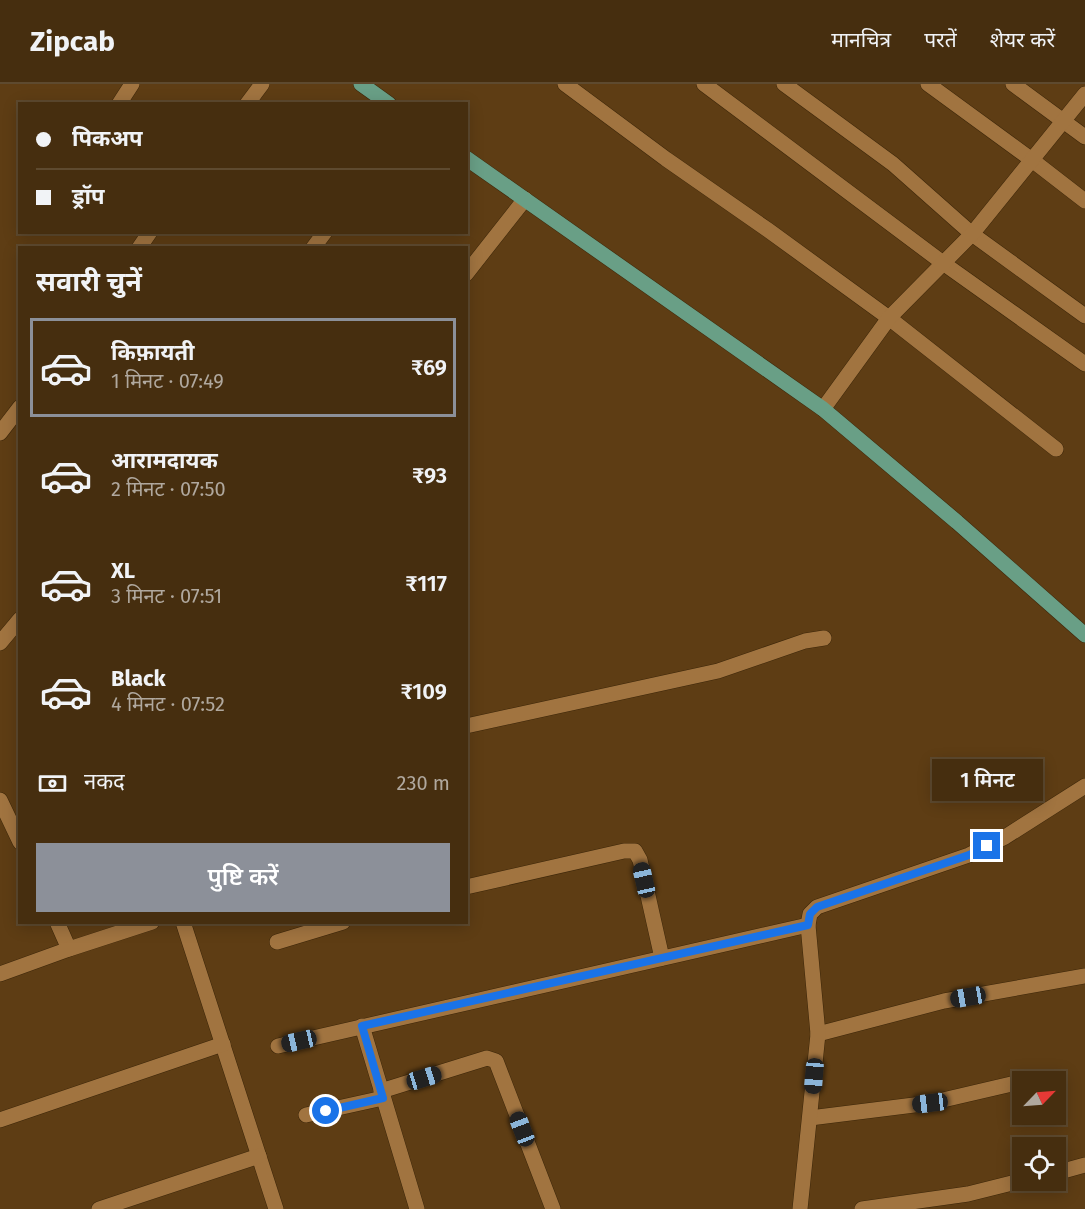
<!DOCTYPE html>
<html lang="hi">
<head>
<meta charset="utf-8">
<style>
	:root { --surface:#462e0f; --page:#503a1d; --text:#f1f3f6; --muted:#b0a89e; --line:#5e4a2f; --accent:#8c9099 }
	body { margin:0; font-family:"Fira Sans","Noto Sans Devanagari",sans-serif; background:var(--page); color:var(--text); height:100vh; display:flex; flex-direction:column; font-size:22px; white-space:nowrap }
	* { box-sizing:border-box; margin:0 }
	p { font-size:20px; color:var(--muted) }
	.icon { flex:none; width:33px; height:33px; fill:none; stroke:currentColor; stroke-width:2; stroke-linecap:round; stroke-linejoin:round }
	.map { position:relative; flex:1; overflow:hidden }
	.side { position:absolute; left:18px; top:162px; width:450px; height:678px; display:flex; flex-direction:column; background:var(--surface); border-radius:0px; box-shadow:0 3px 15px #0003,0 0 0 2px var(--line) }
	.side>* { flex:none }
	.guide { position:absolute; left:18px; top:18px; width:450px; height:132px; border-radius:0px; box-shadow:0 3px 15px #0003,0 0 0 2px var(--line); display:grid; align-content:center; height:132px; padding:0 18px; background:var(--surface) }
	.needle { width:39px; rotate:65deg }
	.controls { position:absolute; left:1012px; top:987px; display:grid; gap:12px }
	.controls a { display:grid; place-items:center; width:54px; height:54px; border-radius:0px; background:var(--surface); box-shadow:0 3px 15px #0003,0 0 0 2px var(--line); font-size:30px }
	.end { position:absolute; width:27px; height:27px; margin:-14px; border:8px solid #1a73e8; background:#fff; box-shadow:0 0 0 3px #fff }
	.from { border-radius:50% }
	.bubble { position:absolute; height:42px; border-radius:0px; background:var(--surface); box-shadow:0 3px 15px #0003,0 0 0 2px var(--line); font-size:20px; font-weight:600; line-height:42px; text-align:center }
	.car { position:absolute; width:18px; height:36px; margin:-18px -9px; border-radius:8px; box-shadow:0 0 4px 2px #0007; background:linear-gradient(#222 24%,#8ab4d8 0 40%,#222 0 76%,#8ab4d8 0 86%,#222 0) }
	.guide b { display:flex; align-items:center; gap:21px; height:57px; font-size:22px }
	.guide b+b { border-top:2px solid var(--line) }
	.guide i { width:15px; height:15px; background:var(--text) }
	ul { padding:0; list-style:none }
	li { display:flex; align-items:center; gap:18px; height:99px; margin:0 12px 9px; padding:0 6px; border:3px solid transparent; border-radius:0px }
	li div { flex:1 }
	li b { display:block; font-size:22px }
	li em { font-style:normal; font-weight:600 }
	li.selected { border-color:var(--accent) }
	li>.icon { width:54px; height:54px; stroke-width:1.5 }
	h2 { padding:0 18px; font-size:27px; line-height:72px }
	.pay { display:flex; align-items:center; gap:15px; height:66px; padding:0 18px; font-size:22px }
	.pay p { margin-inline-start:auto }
	.action { display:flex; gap:12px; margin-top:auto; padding:12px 18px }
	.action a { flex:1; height:69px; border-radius:0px; background:var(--accent); color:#fff; font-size:24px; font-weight:600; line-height:69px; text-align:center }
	header { display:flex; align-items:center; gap:36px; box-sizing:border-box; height:84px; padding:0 30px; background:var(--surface); border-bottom:2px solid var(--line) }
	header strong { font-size:28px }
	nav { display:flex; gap:33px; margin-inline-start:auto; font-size:21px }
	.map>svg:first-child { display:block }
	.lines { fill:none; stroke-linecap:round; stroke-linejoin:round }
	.minor-casing { stroke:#3c2609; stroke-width:16 }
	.major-casing { stroke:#3c2609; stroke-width:16 }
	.minor { stroke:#a17440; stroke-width:15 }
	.major { stroke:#699f86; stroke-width:15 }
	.route { stroke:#1a73e8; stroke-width:8 }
</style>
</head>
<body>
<header>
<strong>Zipcab</strong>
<nav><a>मानचित्र</a><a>परतें</a><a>शेयर करें</a></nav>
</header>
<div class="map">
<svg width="1085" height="1125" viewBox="0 0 1085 1125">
	<rect width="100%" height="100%" fill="#5e3d14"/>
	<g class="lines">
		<!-- minor casing -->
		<g class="minor-casing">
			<g id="minor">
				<path d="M565,0L666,75L768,146L889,234L1056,365"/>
				<path d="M704,0L943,179L1085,280"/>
				<path d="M784,0L893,80L972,150L1085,232"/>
				<path d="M928,0L1032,76L1085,117"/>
				<path d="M1013,0L1085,53"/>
				<path d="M119,20L132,0"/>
				<path d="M247,20L262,0"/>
				<path d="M139,164L150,148"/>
				<path d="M313,164L325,148"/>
				<path d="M466,190L525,115"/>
				<path d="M823,325L889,234L972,150L1085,10"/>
				<path d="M0,349L20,323"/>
				<path d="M0,559L20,535"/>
				<path d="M466,642L718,587L805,557L824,554"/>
				<path d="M0,716L20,758"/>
				<path d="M466,803L624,767H635L640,776L662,874"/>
				<path d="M57,838L69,865"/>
				<path d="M183,838L276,1125"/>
				<path d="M277,858L343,838"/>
				<path d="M0,890L69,865L152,838"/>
				<path d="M362,942L417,1125"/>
				<path d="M818,950L944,917L1085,892"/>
				<path d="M278,962L808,841"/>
				<path d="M381,1007L487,974L496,977L553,1125"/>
				<path d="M306,1031L383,1014"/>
				<path d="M810,1034L930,1019L1042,993"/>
				<path d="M0,1036L223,960"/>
				<path d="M1056,1089L1085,1081"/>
				<path d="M99,1125L259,1072"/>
				<path d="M800,1125L818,950L808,841L810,830L817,823L969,771L1005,753L1085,702"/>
				<path d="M862,1125L968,1110L1024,1096"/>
			</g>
		</g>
		<!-- major casing -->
		<g class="major-casing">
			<g id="major">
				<path d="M361,0L389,20"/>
				<path d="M466,74L823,325L957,438L1085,551"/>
			</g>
		</g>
		<!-- minor -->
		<use href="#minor" class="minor"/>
		<!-- major -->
		<use href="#major" class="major"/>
	</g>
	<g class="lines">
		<!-- route -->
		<path class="route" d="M326,1027L383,1014L362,942L808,841L810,830L817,823L969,771L987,762"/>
	</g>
</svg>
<div class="controls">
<a><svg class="needle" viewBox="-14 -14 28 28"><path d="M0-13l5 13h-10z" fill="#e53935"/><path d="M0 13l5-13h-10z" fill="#b0a89e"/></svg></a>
<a><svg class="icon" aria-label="locate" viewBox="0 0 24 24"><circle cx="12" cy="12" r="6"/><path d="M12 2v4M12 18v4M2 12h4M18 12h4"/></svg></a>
</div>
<i class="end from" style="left:326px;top:1027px"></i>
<i class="end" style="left:987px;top:762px"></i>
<div class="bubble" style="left:932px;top:675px;width:111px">1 मिनट</div>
<i class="car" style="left:644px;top:796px;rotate:347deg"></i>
<i class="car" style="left:968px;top:913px;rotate:260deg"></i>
<i class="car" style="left:299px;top:957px;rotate:257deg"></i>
<i class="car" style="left:814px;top:992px;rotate:185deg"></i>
<i class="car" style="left:424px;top:994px;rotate:73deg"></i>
<i class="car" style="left:930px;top:1019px;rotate:263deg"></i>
<i class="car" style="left:522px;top:1045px;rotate:339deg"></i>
<div class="guide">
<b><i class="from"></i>पिकअप</b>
<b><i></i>ड्रॉप</b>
</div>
<section class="side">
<h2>सवारी चुनें</h2>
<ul>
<li class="selected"><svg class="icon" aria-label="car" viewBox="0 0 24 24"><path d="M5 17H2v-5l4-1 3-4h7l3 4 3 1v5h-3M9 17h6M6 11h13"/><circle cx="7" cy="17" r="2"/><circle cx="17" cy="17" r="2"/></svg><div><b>किफ़ायती</b><p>1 मिनट · 07:49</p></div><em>₹69</em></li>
<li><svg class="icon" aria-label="car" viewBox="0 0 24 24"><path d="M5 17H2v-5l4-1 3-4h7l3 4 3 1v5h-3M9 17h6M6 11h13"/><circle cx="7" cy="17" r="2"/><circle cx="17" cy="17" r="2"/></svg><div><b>आरामदायक</b><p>2 मिनट · 07:50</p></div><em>₹93</em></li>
<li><svg class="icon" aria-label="car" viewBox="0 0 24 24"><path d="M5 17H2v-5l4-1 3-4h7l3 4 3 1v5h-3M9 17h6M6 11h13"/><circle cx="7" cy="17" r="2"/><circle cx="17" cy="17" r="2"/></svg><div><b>XL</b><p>3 मिनट · 07:51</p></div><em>₹117</em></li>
<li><svg class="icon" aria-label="car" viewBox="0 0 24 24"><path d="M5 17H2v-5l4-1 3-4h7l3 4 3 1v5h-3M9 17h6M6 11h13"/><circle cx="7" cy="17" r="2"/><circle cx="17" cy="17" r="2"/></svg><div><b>Black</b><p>4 मिनट · 07:52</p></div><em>₹109</em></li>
</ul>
<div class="pay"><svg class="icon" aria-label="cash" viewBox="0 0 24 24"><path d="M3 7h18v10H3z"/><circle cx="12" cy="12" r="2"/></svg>नकद<p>230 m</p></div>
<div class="action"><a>पुष्टि करें</a></div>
</section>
</div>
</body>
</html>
